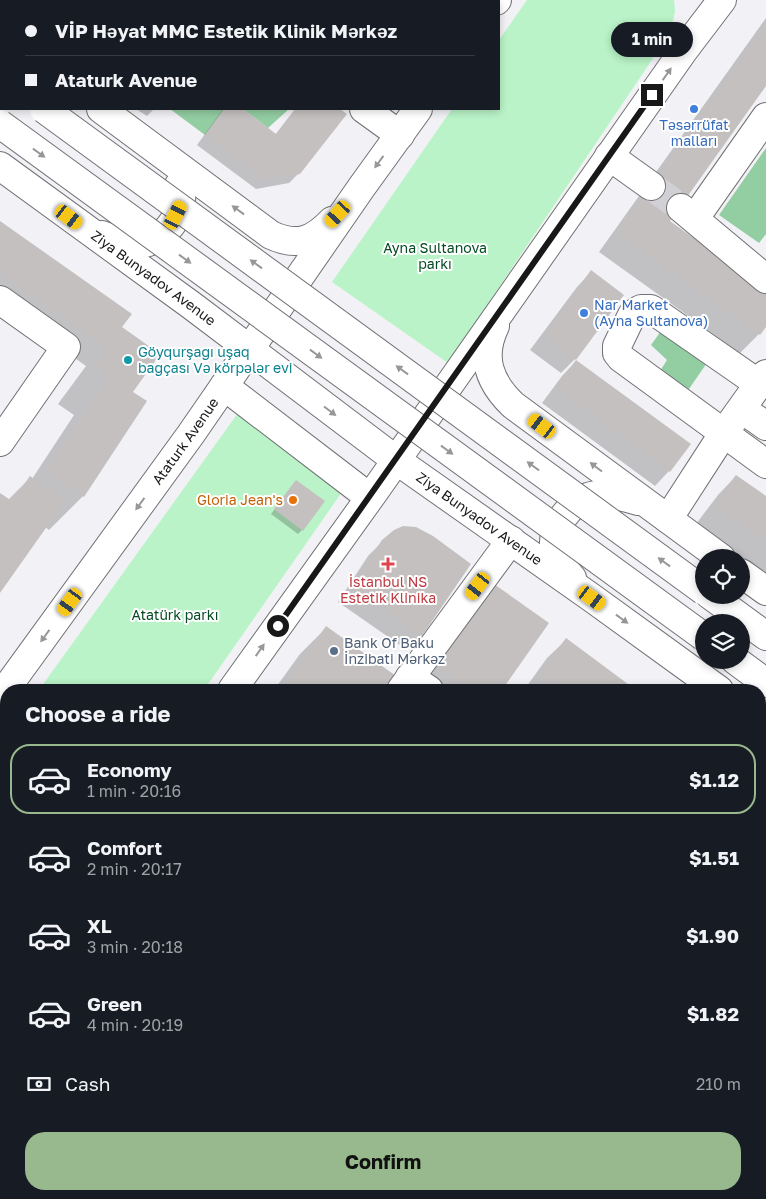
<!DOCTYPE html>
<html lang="en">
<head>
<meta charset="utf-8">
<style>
	:root { --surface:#171b24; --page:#242831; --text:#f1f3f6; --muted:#9ea1a6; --line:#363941; --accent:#98b88d }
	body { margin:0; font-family:"Golos Text",sans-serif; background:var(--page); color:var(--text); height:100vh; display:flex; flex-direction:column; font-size:19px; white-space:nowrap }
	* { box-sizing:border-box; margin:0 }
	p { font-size:16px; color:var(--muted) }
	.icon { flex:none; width:28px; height:28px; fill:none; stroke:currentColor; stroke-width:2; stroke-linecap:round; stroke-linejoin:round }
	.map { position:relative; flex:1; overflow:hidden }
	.details { position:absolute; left:0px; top:684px; width:766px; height:516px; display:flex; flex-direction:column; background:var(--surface); border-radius:20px 20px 0 0; box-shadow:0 2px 8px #0003 }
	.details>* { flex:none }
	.top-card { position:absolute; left:0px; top:0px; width:500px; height:110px; box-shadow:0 2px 8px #0003; display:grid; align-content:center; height:110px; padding:0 25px; background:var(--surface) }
	.controls { position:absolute; left:695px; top:549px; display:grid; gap:10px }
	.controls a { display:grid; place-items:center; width:55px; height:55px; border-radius:50%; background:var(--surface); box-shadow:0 2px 8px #0003; font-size:25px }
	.end { position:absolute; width:22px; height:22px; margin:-11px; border:6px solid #181819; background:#fff; box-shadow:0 0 0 2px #fff }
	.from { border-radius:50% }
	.bubble { position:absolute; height:35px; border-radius:18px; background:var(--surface); box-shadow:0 2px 8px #0003; font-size:16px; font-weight:700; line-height:35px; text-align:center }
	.car { position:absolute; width:15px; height:30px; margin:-15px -8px; border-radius:6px; box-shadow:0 0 4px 1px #0007; background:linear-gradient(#f5c518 24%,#345 0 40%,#f5c518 0 76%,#345 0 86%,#f5c518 0) }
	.top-card b { display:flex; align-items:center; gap:18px; height:48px; font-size:19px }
	.top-card b+b { border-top:1px solid var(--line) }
	.top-card i { width:12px; height:12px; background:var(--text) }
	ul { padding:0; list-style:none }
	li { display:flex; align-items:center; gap:15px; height:70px; margin:0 10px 8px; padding:0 15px; border:2px solid transparent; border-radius:20px }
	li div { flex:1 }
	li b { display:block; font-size:19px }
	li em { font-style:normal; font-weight:700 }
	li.selected { border-color:var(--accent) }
	li>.icon { width:45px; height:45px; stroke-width:1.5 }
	h2 { padding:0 25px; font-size:22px; line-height:60px }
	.pay { display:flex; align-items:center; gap:12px; height:55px; padding:0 25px; font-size:19px }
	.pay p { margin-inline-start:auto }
	.primary-button { display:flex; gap:10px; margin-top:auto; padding:10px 25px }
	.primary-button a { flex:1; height:58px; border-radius:20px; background:var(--accent); color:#111; font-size:20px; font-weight:700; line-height:58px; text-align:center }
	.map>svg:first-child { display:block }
	.green { fill:#b9f3c7 }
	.forest { fill:#93cda2 }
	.shadow { fill:#0003 }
	.building { fill:#c4c0bf }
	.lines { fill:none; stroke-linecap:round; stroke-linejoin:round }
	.minor-tunnel { stroke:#d1d1d5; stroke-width:28; stroke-dasharray:28 14; stroke-linecap:butt }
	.minor-casing { stroke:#717175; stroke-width:30 }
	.major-casing { stroke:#717175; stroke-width:30 }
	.minor { stroke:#fff; stroke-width:28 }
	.major { stroke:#fff; stroke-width:28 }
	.major-bridge-casing { stroke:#717175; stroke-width:30; stroke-linecap:butt }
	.major-bridge { stroke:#fff; stroke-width:28 }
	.oneway { fill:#979798 }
	.route { stroke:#181819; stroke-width:6 }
	.shop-dot { fill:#3f7fe0; stroke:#fff; stroke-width:2 }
	.culture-dot { fill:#0f9aa8; stroke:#fff; stroke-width:2 }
	.food-dot { fill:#e8710a; stroke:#fff; stroke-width:2 }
	.health-dot { fill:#e0444e; stroke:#fff; stroke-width:2 }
	.service-dot { fill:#5c6f8a; stroke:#fff; stroke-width:2 }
	.labels { text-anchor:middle; stroke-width:4; stroke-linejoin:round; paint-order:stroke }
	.shop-label { font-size:14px; fill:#366cbe; stroke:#fff }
	.park-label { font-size:14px; fill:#054b23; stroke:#fff }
	.street-label { font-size:14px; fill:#181819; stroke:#fff }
	.culture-label { font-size:14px; fill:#0d838f; stroke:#fff; text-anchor:start }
	.food-label { font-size:14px; fill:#c56008; stroke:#fff; text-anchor:end }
	.health-label { font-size:14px; fill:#be3a42; stroke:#fff }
	.service-label { font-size:14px; fill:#4e5e75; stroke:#fff; text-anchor:start }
</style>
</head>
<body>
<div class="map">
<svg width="766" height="1199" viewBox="0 0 766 1199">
	<rect width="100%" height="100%" fill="#f2f2f6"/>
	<!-- green -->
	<g class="green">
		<path d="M527,0H674L675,12L670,33L448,363L332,282L452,109H499V40Z"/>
		<path d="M238,413L342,492L204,690H39Z"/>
		<path d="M6,735V972L0,981V743Z"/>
	</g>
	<!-- forest -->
	<g class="forest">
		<path d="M170,109H224L205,135Z"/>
		<path d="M243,109H289L268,128Z"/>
		<path d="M766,148V234L759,243L719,215Z"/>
		<path d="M661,331L709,360L682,399L655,379L667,360L651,345Z"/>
		<path d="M766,1062V1114L760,1109V1071Z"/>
	</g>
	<!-- shadow -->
	<g class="shadow">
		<path d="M0,0H121L123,1H1V10Z"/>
		<path d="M228,0H300L299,1Z"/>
		<path d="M367,0H400V1Z"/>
		<path d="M766,18V84L668,222L766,325L759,334L740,353L599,252Z"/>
		<path d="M136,109H154L147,116Z"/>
		<path d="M223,109H241L275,135L295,109H338L345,114L299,173L289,183L256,189L197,145Z"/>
		<path d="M0,222L121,328L131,392L146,402L83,496L49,530L45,527L0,591V494L8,500L30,478L32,479L74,415L58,404L86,366L0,305Z"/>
		<path d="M591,272L575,359L561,373L530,350L577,287Z"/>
		<path d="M576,361L669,471L655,486L542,403L562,376Z"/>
		<path d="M736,476L766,498V575L696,524L718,495Z"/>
		<path d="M292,486L302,530L298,534L271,514Z"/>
		<path d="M383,541L421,635L407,650L338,602L368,556Z"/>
		<path d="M476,605L501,690H425L419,686Z"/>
		<path d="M326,628L384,690H274L300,654Z"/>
		<path d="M566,640L634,690H524L547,658Z"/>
		<path d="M760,783L766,787V873L760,869Z"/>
		<path d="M760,970L766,974V1027L760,1033Z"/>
		<path d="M6,1063V1143H0V1071Z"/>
		<path d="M766,1160V1199H750L753,1196L750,1194H760V1167Z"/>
	</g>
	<!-- building -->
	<g class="building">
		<path d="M766,24V86L670,221L766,290V327L760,335L617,233Z"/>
		<path d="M224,109H243L276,134L296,109H340L347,114L300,174L266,180L205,135Z"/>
		<path d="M0,221L132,314L122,327L160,354L133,392L147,401L84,497L46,472L110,376L96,365L107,349L0,273Z"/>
		<path d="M591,270L624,295L576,360L691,444L670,472L556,388L576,360L544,336Z"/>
		<path d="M736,475L766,496V542L714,505Z"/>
		<path d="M30,476L65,501L0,593V493L12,501Z"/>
		<path d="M296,480L325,501L303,531L274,509Z"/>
		<path d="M403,526L416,527L433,536L471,564L422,636L351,587L382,540L394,530Z"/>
		<path d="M494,584L549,623L502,690H471L437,666Z"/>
		<path d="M326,626L396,676L386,690H281Z"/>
		<path d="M566,638L636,690H562L539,674Z"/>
		<path d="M760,781L766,786V840L760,836Z"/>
		<path d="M760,968L766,972V1025L760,1021Z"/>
		<path d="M6,1067V1123L0,1119V1076Z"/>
		<path d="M0,1154L6,1159V1194H20L16,1199H0Z"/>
		<path d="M766,1169V1181L760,1176Z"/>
		<path d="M766,1181V1196L760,1190V1188Z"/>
	</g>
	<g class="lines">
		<!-- minor-tunnel -->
		<path class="minor-tunnel" d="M651,186L680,207"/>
		<!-- minor casing -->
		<g class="minor-casing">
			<g id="minor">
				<path d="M160,0L162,1"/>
				<path d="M348,1L349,0"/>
				<path d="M364,109L400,135"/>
				<path d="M609,156L651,186"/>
				<path d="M681,208L766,279"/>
				<path d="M695,218L766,117"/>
				<path d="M0,300L66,347L0,442"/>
				<path d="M759,384L651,309H641L632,315L617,346V353L621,358L766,464"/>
				<path d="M224,386L369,497"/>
				<path d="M742,409L766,426"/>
				<path d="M668,519L723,434L766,374"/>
				<path d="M410,677L429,690"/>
				<path d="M401,690L511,540"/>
				<path d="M760,867L766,871"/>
				<path d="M760,958L766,962"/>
				<path d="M0,1143L6,1147"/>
				<path d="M332,1194L340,1199"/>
				<path d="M716,1194L719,1199"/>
				<path d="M428,1199L432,1194"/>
			</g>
		</g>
		<!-- major casing -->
		<g class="major-casing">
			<g id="major">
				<path d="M496,1L497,0"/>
				<path d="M0,33L1,34"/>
				<path d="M0,77L1,78"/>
				<path d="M101,109L271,235C297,247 313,241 332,221"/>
				<path id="s1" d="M0,166L191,305L396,460L592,598L719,690"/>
				<path d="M102,235C115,240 130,247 145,243C168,237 188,209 179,185"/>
				<path d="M495,326C480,357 489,382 513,405L721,558"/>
				<path d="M741,573L766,591"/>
				<path d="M572,578C564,569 554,557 554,544C553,526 571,502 588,497C605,491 623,497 638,501"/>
				<path d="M710,595L766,636"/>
				<path d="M735,660L766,683"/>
				<path d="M232,690L374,492L684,50L722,0"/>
				<path id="s2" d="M0,697L191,434L361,188L418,109"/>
				<path d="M760,720L766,724"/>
				<path d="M0,1016L6,1008"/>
			</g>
		</g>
		<!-- minor -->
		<use href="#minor" class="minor"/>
		<!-- major -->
		<use href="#major" class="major"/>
		<!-- major-bridge casing -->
		<g class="major-bridge-casing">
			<g id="major-bridge">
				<path d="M44,109L704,591"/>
				<path d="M0,124L704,637"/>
			</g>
		</g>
		<!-- major-bridge -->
		<use href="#major-bridge" class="major-bridge"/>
	</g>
	<!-- one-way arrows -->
	<defs><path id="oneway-solid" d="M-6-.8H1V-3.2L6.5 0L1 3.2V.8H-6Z" transform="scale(1.25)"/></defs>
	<g class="oneway">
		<use href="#oneway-solid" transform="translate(667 74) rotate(-55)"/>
		<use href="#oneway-solid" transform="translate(39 153) rotate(36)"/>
		<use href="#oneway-solid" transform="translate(379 162) rotate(126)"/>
		<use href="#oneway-solid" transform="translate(238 210) rotate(-144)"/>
		<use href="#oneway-solid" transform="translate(185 259) rotate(36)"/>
		<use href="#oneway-solid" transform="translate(256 264) rotate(-144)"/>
		<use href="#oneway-solid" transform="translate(316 354) rotate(36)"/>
		<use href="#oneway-solid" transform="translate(402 370) rotate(-144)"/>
		<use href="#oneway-solid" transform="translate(330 411) rotate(37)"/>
		<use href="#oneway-solid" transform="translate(447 450) rotate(36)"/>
		<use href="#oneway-solid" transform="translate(533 466) rotate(-144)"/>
		<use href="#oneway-solid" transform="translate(596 467) rotate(-143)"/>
		<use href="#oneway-solid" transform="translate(140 504) rotate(126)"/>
		<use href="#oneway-solid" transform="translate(664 562) rotate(-144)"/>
		<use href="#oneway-solid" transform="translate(622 619) rotate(36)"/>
		<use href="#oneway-solid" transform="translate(45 636) rotate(126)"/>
		<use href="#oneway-solid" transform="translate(260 650) rotate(-55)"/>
	</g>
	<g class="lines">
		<!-- route -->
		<path class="route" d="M278,626L652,95"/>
	</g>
	<!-- markers -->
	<g class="shop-dot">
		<circle cx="694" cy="109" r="5"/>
		<circle cx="584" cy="313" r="5"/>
	</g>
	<circle class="culture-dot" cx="128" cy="360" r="5"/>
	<circle class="food-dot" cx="293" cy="500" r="5"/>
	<path class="health-dot" d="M385.5 556.5h5v5h5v5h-5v5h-5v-5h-5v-5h5z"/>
	<circle class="service-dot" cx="334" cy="651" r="5"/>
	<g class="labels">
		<!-- shop labels -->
		<g class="shop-label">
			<text x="694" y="130">Təsərrüfat<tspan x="694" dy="16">malları</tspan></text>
			<text x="594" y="310" text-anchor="start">Nar Market<tspan x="594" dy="16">(Ayna Sultanova)</tspan></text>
		</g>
		<!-- park labels -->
		<g class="park-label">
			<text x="435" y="253">Ayna Sultanova<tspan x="435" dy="16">parkı</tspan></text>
			<text x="175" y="620">Atatürk parkı</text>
		</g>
		<!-- street labels -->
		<g class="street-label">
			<text dy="5" stroke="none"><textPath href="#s1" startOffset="190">Ziya Bunyadov Avenue</textPath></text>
			<text dy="5" stroke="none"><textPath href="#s2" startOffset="316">Ataturk Avenue</textPath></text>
			<text dy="5" stroke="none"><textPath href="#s1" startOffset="595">Ziya Bunyadov Avenue</textPath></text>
		</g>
		<!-- culture labels -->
		<g class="culture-label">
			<text x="138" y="357">Göyqurşağı uşaq<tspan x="138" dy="16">bağçası Və körpələr evi</tspan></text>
		</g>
		<!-- food labels -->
		<g class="food-label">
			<text x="283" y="505">Gloria Jean's</text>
		</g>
		<!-- health labels -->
		<g class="health-label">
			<text x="388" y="587">İstanbul NS<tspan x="388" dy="16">Estetik Klinika</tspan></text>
		</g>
		<!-- service labels -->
		<g class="service-label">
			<text x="344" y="648">Bank Of Baku<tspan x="344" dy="16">İnzibati Mərkəz</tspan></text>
		</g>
	</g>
</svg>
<div class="controls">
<a><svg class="icon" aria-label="locate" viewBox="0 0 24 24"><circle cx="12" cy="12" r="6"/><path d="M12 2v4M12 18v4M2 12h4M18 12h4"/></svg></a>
<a><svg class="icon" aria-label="layers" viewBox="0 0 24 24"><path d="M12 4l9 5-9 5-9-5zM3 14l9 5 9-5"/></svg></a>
</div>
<i class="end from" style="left:278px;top:626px"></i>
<i class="end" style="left:652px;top:95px"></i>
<div class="bubble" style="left:611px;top:22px;width:82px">1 min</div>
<i class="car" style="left:338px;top:214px;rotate:222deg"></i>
<i class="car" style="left:176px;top:215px;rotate:27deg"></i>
<i class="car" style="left:69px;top:217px;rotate:127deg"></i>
<i class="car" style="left:542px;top:426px;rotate:307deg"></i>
<i class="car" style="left:478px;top:586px;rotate:217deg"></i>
<i class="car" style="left:592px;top:598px;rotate:126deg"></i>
<i class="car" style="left:70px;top:602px;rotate:216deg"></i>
<div class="top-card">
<b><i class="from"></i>VİP Həyat MMC Estetik Klinik Mərkəz</b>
<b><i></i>Ataturk Avenue</b>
</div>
<section class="details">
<h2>Choose a ride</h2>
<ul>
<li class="selected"><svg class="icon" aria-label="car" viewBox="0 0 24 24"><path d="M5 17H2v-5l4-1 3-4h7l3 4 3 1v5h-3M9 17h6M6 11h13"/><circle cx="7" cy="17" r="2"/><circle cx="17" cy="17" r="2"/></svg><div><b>Economy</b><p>1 min · 20:16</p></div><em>$1.12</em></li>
<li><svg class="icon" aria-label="car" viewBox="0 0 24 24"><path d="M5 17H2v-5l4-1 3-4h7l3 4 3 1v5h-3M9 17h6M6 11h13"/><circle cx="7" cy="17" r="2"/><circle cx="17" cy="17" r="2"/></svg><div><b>Comfort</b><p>2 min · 20:17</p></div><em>$1.51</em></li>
<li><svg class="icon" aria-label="car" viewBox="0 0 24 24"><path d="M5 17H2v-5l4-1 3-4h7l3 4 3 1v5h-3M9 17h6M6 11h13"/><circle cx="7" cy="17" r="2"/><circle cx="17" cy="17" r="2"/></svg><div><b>XL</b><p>3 min · 20:18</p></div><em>$1.90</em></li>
<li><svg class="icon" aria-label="car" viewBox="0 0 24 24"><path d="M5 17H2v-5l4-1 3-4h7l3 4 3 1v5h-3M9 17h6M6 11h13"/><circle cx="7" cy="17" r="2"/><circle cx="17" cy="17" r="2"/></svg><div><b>Green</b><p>4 min · 20:19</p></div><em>$1.82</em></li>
</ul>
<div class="pay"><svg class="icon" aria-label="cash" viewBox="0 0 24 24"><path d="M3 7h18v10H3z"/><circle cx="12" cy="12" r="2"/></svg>Cash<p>210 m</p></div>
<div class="primary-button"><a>Confirm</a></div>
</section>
</div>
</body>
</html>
